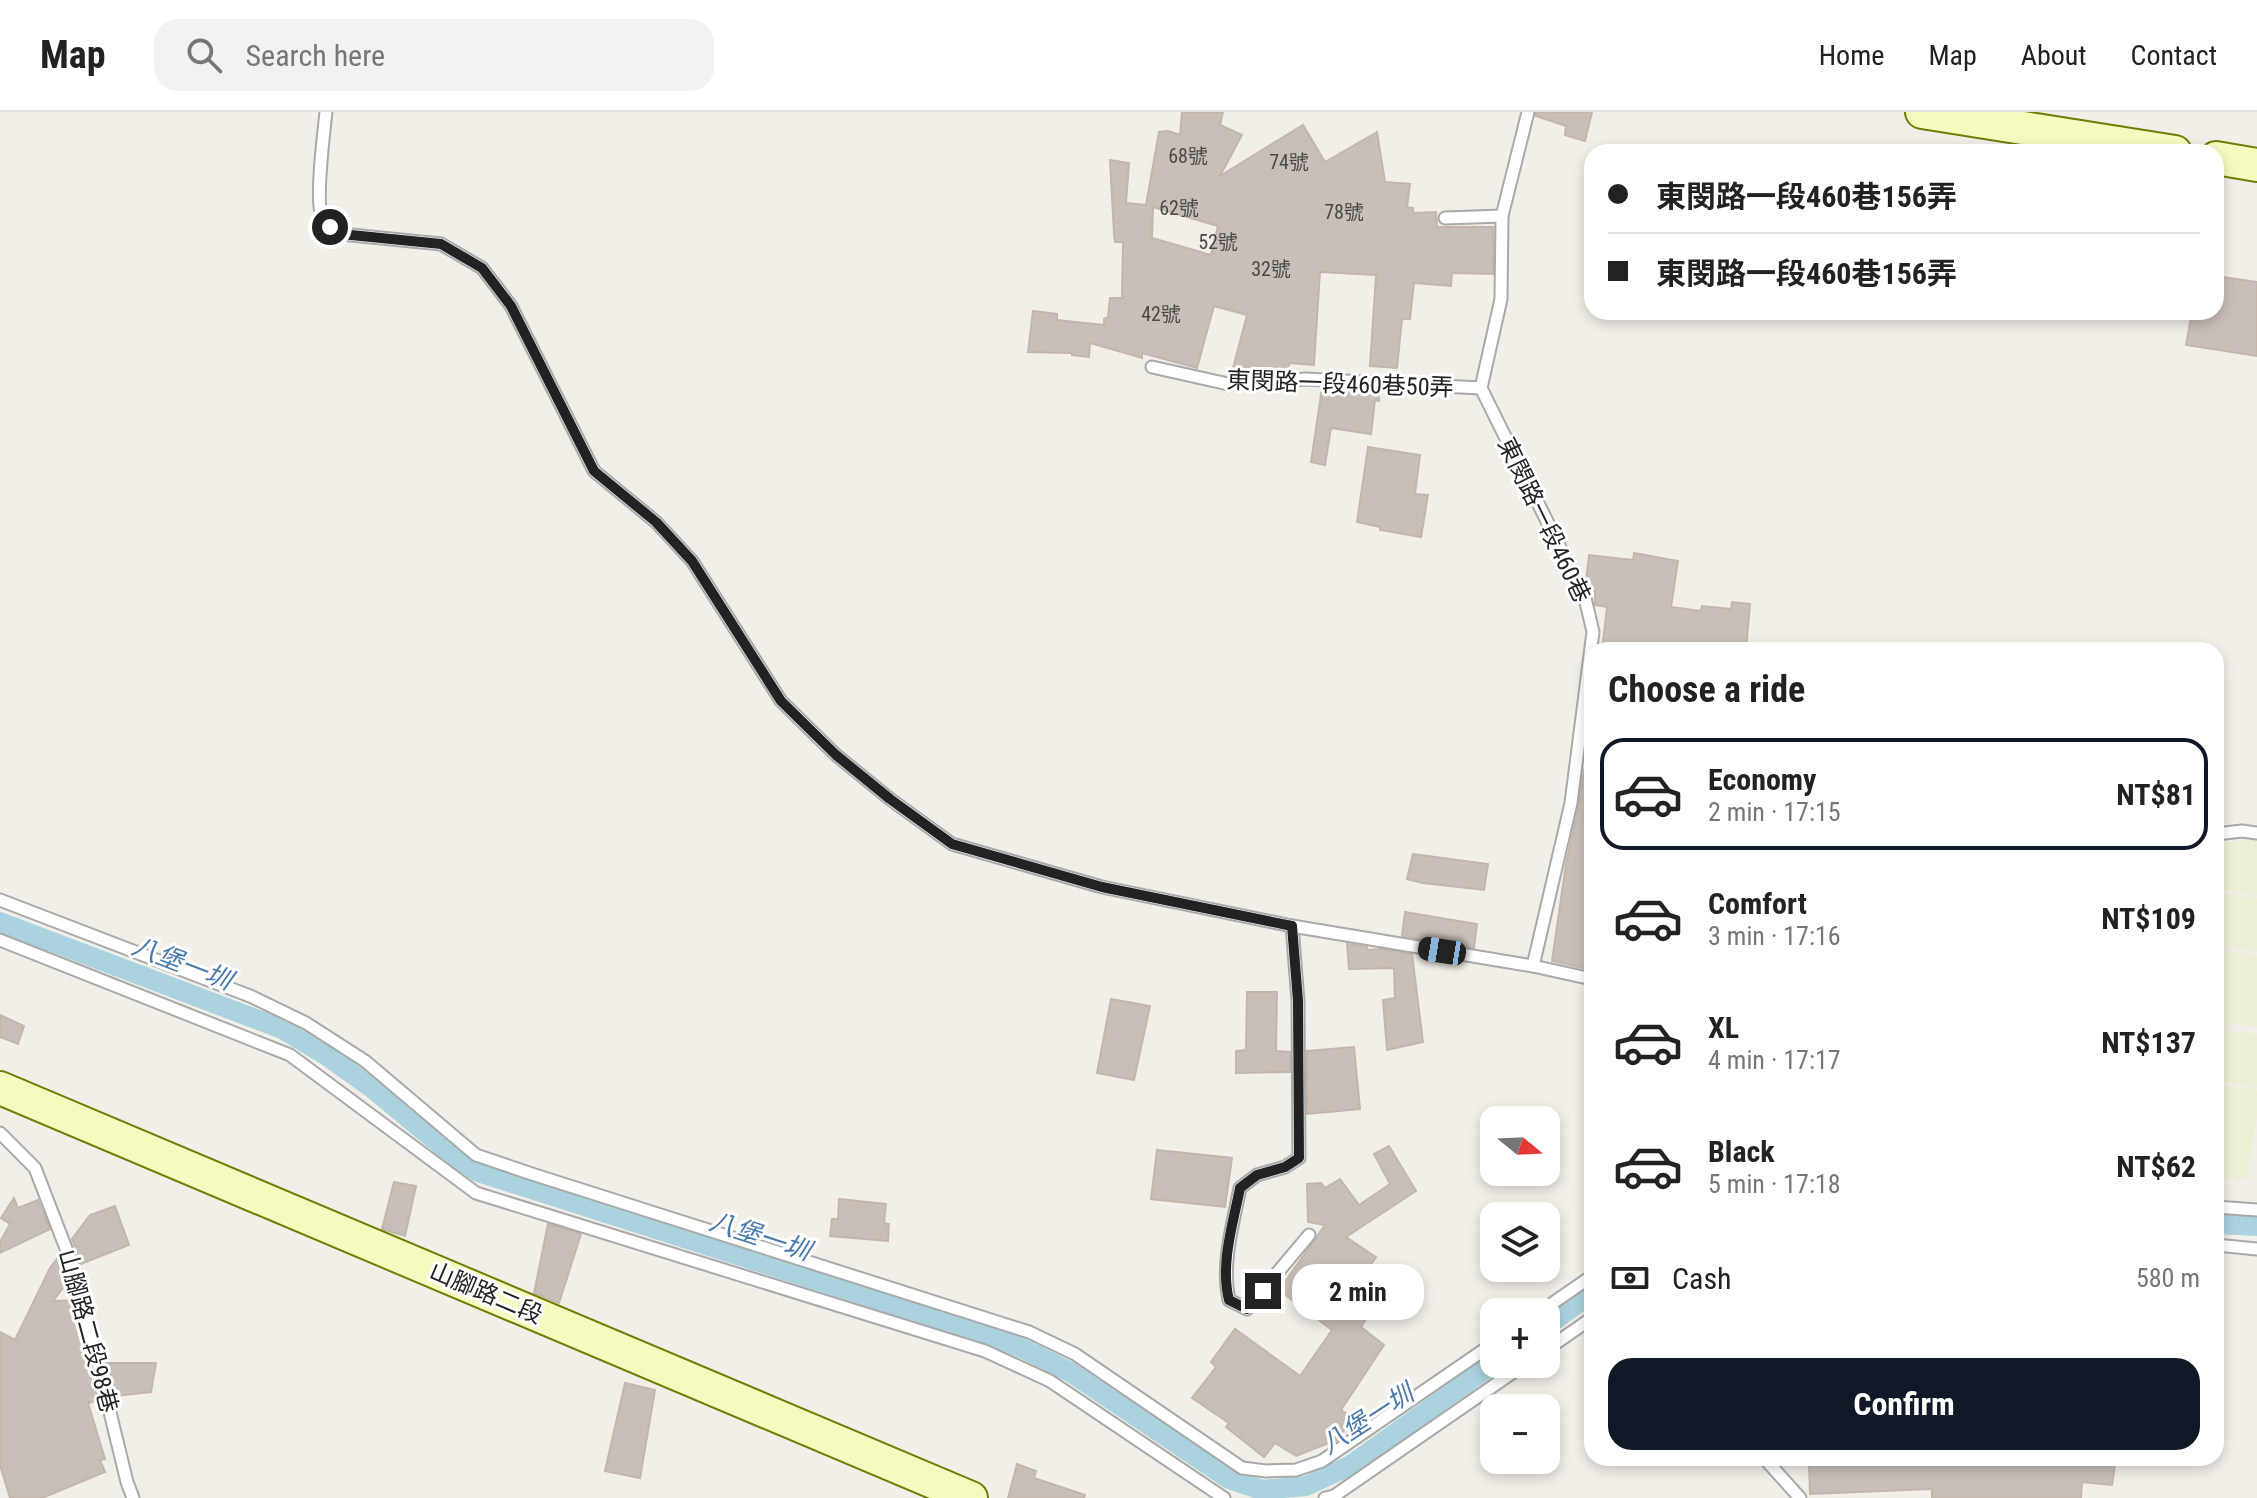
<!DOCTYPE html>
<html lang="en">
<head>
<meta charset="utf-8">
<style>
	:root { --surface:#fff; --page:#f2f2f2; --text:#222; --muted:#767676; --line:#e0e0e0; --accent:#111827 }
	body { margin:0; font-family:"Roboto Condensed","Noto Sans TC",sans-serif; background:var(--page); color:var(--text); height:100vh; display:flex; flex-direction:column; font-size:30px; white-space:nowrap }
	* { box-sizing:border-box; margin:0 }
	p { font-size:26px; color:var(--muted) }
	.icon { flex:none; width:44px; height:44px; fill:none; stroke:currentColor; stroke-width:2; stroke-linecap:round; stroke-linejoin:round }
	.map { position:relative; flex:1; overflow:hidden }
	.panel { position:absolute; left:1584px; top:530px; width:640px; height:824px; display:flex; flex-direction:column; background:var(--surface); border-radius:24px; box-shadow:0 4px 12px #0003 }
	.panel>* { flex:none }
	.top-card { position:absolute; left:1584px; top:32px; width:640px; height:176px; border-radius:24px; box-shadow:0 4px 12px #0003; display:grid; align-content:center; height:176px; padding:0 24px; background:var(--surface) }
	.needle { width:52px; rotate:108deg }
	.tools { position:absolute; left:1480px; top:994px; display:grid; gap:16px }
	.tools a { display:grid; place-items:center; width:80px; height:80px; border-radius:16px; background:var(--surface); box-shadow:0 4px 12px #0003; font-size:40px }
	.end { position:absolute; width:36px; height:36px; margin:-18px; border:10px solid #222; background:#fff; box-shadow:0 0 0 4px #fff }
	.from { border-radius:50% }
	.bubble { position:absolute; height:56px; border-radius:24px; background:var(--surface); box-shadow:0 4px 12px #0003; font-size:26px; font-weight:700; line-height:56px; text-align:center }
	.car { position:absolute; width:24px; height:48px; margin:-24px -12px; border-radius:10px; box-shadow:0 0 6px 2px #0007; background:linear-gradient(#222 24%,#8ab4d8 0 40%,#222 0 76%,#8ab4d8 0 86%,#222 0) }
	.top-card b { display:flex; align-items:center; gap:28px; height:76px; font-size:30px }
	.top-card b+b { border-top:2px solid var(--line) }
	.top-card i { width:20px; height:20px; background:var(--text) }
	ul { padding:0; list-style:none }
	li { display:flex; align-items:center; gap:24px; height:112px; margin:0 16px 12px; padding:0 8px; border:4px solid transparent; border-radius:24px }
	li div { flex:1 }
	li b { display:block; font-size:30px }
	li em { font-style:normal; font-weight:700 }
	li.on { border-color:var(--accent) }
	li>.icon { width:72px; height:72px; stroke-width:1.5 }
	h2 { padding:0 24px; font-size:36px; line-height:96px }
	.pay { display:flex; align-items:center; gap:20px; height:88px; padding:0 24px; font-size:30px }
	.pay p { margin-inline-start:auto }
	.button { display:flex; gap:16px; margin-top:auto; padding:16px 24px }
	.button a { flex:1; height:92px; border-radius:24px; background:var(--accent); color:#fff; font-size:32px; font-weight:700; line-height:92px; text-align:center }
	header { display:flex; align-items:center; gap:48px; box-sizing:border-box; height:112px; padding:0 40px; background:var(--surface); border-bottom:2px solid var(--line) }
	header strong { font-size:38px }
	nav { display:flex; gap:44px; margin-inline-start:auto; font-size:28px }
	.search { width:560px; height:72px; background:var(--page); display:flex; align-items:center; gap:20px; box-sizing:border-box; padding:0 28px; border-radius:24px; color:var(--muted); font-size:30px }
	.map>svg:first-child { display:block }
	.farmland { fill:#eef0d5 }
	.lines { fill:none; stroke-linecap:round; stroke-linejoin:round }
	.canal { stroke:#aad3df; stroke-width:20 }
	.building { fill:#c7bfb8; stroke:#c4b6ab; stroke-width:2; fill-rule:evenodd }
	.lane-casing { stroke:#a9a9a9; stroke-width:15 }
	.secondary-casing { stroke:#707d05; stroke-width:36 }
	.lane { stroke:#fff; stroke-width:11 }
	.secondary { stroke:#f7fabf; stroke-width:32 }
	.route { stroke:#222; stroke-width:10 }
	.labels { text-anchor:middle; stroke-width:6; stroke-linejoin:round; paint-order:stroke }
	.number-label { font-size:20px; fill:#4b4948 }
	.street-label { font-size:24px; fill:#222; stroke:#fff }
	.water-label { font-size:26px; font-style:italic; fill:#4a7aab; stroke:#fff }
</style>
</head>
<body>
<header>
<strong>Map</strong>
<div class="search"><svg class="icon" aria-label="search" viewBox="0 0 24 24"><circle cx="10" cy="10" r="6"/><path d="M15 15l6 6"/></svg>Search here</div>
<nav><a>Home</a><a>Map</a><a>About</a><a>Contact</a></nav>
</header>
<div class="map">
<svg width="2257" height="1386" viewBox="0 0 2257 1386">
	<rect width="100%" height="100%" fill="#f2efe9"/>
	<!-- farmland -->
	<g class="farmland">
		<path d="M2250,726L2257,727V783L2216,776V764L2222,732Z"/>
		<path d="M2216,779L2257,786V839L2216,832Z"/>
		<path d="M2216,837L2257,844V915L2216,910Z"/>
		<path d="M2216,916L2257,923V975L2216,969Z"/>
		<path d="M2216,973L2257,978V1004L2246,1068L2216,1066Z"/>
	</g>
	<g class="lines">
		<!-- canal -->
		<g class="canal">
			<path d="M0,810L282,917L327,944L372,976L454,1044L478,1060L990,1224L1026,1238L1070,1260L1229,1367L1262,1378L1306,1374L1351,1353L1494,1251"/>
			<path d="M2216,1112L2257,1114"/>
			<path d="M1546,1214L1592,1181"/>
		</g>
	</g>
	<!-- building -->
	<g class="building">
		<path d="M1182,0H1223L1220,13L1242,23L1220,64L1303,13L1325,50L1377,20L1385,70L1410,72L1407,95L1413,96V101L1436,100L1437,115H1493V162L1452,161L1451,174L1414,171L1410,207H1402L1397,256L1370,254L1376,163L1320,160L1314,253L1289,251V260H1252V262L1236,263L1233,256L1247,203L1214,194L1197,256L1142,241V246L1090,231L1089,245L1072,243V241L1028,240L1033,199L1057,202V208L1104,213V207L1108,205L1110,186H1122L1123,130H1115L1114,122L1110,48L1129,51L1126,91L1146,93L1159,20L1168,19L1180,23ZM1153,95L1218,114L1211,143L1152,126Z"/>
		<path d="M1536,0H1592L1585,29L1565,23L1566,14L1536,4Z"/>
		<path d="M2216,164L2257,170V244L2186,233L2192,200H2216Z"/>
		<path d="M1322,276L1379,279V289L1375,288L1371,322L1331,316L1325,353L1311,350Z"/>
		<path d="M1368,335L1420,343L1415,382L1428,383L1421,425L1380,418V415L1357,410Z"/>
		<path d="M1634,441L1678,449L1671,495L1701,499L1702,494L1731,497L1732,490L1750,492L1746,538H1602L1607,495L1595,493V479L1591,478L1586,468L1589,443L1633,448Z"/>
		<path d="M1584,658L1592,659V858L1552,849L1566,752L1579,693Z"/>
		<path d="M1413,742L1488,752L1484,778L1423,771L1407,767Z"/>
		<path d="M1405,800L1477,812L1474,836L1402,824Z"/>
		<path d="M1347,832L1367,835V838L1381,837L1412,842L1423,930L1387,938L1383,888L1395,886L1394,856L1349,857Z"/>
		<path d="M1247,880H1277L1276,939L1290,940V960L1236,961V939L1246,938Z"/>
		<path d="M1111,887L1150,894L1134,968L1097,961Z"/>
		<path d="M0,903L24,914L18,932L0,925Z"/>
		<path d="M1354,935L1360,997L1307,1002V939Z"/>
		<path d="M1389,1034L1416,1079L1346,1125L1376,1145L1352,1182L1373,1196L1361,1215L1384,1233L1341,1298L1353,1306L1337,1328L1296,1344L1275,1331L1264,1345L1226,1315L1229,1311L1192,1286L1216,1255L1211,1250L1235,1217L1300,1264L1332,1218L1279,1178L1325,1113L1308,1110L1307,1072L1321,1071L1325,1076L1340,1067L1359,1093L1390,1072L1374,1042Z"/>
		<path d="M1157,1038L1232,1046L1225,1095L1151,1087Z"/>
		<path d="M394,1070L416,1074L405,1124L382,1117Z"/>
		<path d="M14,1086L18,1096L38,1088L50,1117L0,1141V1130L10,1112L1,1106Z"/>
		<path d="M839,1087L886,1092L884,1111L889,1112L888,1129L830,1124L832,1107H838Z"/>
		<path d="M115,1094L129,1133L81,1152L72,1127L90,1103Z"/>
		<path d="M548,1112L581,1122L559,1191L534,1181Z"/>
		<path d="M60,1143L69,1168L53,1189L74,1188L98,1285H94L95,1289L88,1291L105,1347L100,1348L105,1360L42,1386H10L0,1353V1220L15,1228L50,1156Z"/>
		<path d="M107,1251H156L151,1280L115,1284Z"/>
		<path d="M625,1271L655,1278L640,1366L605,1359Z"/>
		<path d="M1936,1346H2116L2112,1373L2082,1370L2081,1386H1932V1377L1810,1382L1809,1352L1936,1349Z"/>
		<path d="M1017,1352L1036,1359L1034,1366L1085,1383L1084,1386H1008Z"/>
	</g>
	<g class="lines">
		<!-- lane casing -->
		<g class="lane-casing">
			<g id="lane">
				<path d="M326,0C324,19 315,90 322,104C327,112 333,117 341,122L441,132L482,156L511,194L594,359L656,410L692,449L781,589L836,643L890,687L952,732L1102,775L1292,814L1533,854"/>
				<path d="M1528,0L1502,104L1501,187L1481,276L1585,486L1593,520L1571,691L1533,854L1592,867"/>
				<path d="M1445,106L1502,104"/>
				<path d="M1152,255L1228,272L1306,267L1481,276"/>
				<path d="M2216,722L2242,719L2257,721"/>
				<path d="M0,788L250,884L306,911L365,949L476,1043L532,1062L1029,1220L1075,1242L1242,1356L1266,1359L1296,1358L1322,1349L1494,1231"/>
				<path d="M1292,814L1298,889L1299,1046L1285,1055L1257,1063L1240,1076C1233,1112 1221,1152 1229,1188L1247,1197L1309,1123"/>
				<path d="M0,828L290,943L476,1081L985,1239L1050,1269L1224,1386"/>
				<path d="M0,1021L35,1056L77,1165L127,1370L133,1386"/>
				<path d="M2216,1095L2257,1098"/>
				<path d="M2216,1133L2257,1137"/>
				<path d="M1540,1200L1592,1164"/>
				<path d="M1546,1238L1592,1206"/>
				<path d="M1764,1346L1800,1386"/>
				<path d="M1325,1386L1334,1384L1525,1252"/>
			</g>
		</g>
		<!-- secondary casing -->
		<g class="secondary-casing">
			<g id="secondary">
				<path d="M1922,0L2175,40"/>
				<path d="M2216,46L2257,53"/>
				<path d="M0,976L971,1386"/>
			</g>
		</g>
		<!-- lane -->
		<use href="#lane" class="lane"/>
		<!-- secondary -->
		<use href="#secondary" class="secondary"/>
	</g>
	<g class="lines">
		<!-- route -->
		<path class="route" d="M330,115L341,122L441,132L482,156L511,194L594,359L656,410L692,449L781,589L836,643L890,687L952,732L1102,775L1292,814L1298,889L1299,1046L1285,1055L1257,1063L1240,1076C1233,1112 1220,1152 1229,1188L1247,1197L1263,1179"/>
	</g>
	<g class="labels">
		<!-- number labels -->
		<g class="number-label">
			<text x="1188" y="51">68號</text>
			<text x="1289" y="57">74號</text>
			<text x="1179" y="103">62號</text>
			<text x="1344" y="107">78號</text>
			<text x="1218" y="137">52號</text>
			<text x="1271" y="164">32號</text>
			<text x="1161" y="209">42號</text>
		</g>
		<!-- street labels -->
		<g class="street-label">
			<text transform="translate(1340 272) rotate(2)" y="8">東閔路一段460巷50弄</text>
			<text transform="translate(1544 408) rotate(64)" y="8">東閔路一段460巷</text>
			<text transform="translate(486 1181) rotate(23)" y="8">山腳路二段</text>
			<text transform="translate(88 1219) rotate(75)" y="8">山腳路二段98巷</text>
		</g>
		<!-- water labels -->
		<g class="water-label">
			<text transform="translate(182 851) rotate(21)" y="9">八堡一圳</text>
			<text transform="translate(760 1124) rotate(18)" y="9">八堡一圳</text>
			<text transform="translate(1367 1307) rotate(-33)" y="9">八堡一圳</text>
		</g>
	</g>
</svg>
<div class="tools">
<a><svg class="needle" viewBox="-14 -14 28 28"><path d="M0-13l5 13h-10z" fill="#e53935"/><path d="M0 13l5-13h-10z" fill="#767676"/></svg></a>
<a><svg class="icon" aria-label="layers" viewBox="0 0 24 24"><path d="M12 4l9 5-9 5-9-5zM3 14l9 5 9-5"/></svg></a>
<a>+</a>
<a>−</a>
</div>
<i class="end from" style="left:330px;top:115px"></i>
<i class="end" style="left:1263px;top:1179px"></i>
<div class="bubble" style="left:1292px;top:1152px;width:132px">2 min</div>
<i class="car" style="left:1442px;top:839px;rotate:279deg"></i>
<div class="top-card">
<b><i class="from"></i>東閔路一段460巷156弄</b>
<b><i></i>東閔路一段460巷156弄</b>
</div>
<section class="panel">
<h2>Choose a ride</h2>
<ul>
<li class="on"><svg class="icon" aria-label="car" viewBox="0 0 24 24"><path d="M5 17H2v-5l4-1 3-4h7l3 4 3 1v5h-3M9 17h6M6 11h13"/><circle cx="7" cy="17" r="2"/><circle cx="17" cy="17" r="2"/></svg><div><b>Economy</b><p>2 min · 17:15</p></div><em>NT$81</em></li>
<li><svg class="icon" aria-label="car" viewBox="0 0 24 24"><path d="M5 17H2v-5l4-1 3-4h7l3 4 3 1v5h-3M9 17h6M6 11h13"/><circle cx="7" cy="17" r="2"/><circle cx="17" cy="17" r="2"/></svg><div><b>Comfort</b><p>3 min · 17:16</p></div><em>NT$109</em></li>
<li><svg class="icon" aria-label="car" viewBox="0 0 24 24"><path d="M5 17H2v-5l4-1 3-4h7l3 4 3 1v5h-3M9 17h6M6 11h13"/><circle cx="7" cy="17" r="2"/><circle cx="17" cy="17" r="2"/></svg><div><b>XL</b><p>4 min · 17:17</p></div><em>NT$137</em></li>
<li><svg class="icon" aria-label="car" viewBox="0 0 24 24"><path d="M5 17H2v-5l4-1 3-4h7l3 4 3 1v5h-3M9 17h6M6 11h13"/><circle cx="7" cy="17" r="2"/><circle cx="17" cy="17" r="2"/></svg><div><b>Black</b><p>5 min · 17:18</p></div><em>NT$62</em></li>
</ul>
<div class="pay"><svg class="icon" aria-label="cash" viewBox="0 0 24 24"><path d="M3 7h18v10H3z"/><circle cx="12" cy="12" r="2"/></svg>Cash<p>580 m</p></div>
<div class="button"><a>Confirm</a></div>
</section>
</div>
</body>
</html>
